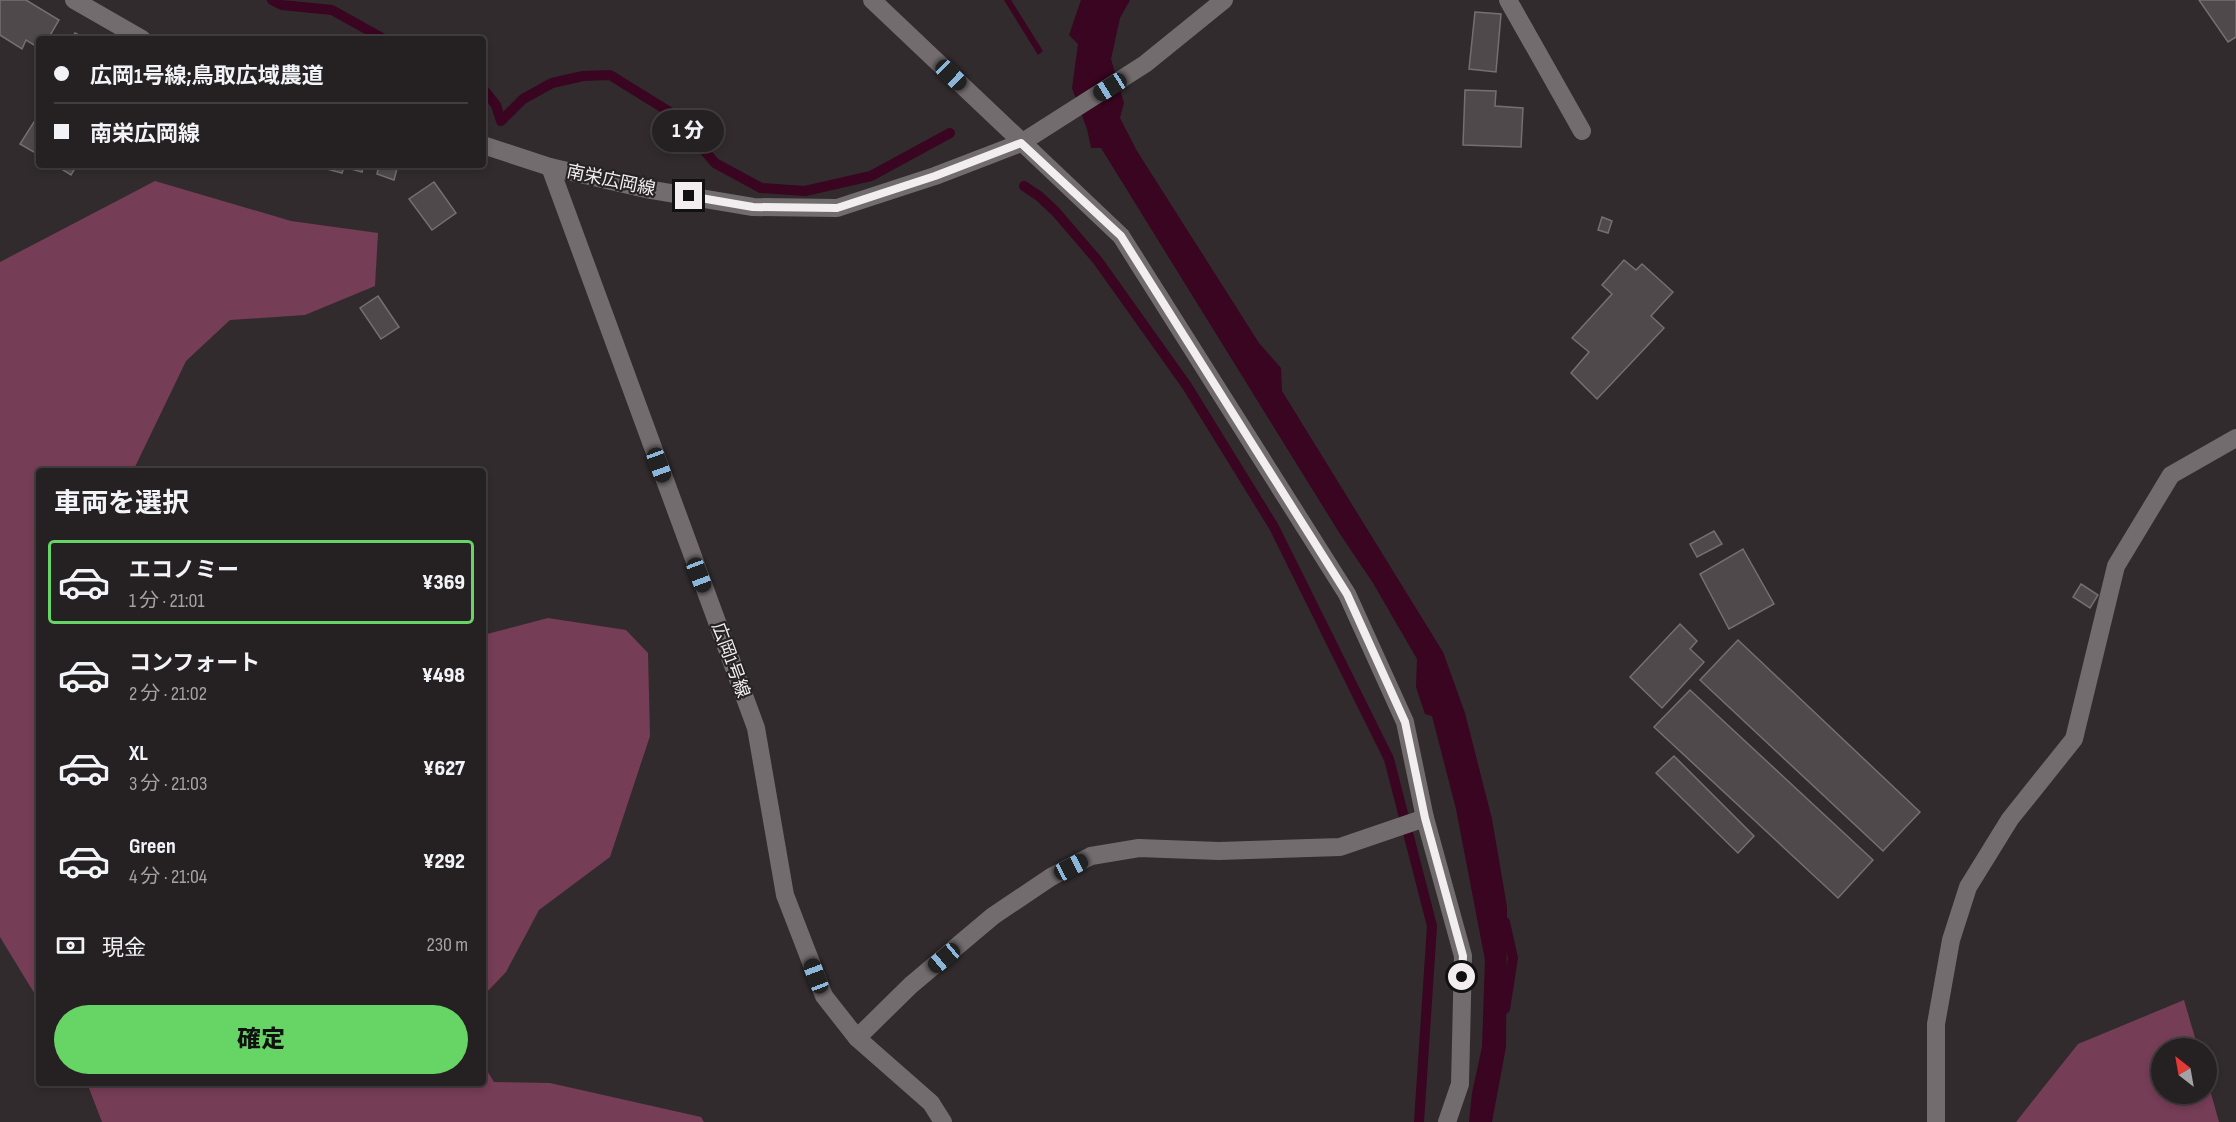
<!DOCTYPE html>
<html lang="ja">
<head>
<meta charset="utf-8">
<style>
	:root { --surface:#252022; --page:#312d2f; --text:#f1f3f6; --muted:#a3a3a5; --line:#423e40; --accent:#67d466 }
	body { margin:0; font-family:"Sofia Sans Condensed","Noto Sans JP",sans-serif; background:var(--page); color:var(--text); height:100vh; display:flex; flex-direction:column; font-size:22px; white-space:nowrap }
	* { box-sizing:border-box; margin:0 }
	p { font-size:20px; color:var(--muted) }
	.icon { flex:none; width:33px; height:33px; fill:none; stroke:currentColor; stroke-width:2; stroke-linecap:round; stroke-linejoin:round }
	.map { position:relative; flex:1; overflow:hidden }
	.panel { position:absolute; left:36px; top:468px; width:450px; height:618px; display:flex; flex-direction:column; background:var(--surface); border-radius:6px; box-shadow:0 3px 9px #0003,0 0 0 2px var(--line) }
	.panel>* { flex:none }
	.guide { position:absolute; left:36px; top:36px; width:450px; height:132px; border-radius:6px; box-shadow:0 3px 9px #0003,0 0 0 2px var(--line); display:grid; align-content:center; height:132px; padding:0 18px; background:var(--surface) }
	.needle { width:39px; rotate:329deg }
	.fabs { position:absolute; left:2151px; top:1038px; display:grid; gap:12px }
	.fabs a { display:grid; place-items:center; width:66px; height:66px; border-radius:50%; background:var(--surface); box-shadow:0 3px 9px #0003,0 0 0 2px var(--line); font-size:30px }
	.end { position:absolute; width:27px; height:27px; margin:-14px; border:8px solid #f2eef0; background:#111; box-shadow:0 0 0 3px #111 }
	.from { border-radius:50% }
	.bubble { position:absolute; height:42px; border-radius:21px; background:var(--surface); box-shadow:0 3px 9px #0003,0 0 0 2px var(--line); font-size:20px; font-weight:800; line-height:42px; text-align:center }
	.car { position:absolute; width:18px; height:36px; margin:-18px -9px; border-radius:8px; box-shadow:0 0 4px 2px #0007; background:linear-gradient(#222 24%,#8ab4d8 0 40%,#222 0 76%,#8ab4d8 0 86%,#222 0) }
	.guide b { display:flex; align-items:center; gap:21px; height:57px; font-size:22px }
	.guide b+b { border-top:2px solid var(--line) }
	.guide i { width:15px; height:15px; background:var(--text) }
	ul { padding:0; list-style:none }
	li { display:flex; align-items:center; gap:18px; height:84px; margin:0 12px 9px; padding:0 6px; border:3px solid transparent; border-radius:6px }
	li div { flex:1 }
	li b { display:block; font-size:22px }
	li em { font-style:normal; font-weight:800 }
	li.active { border-color:var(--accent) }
	li>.icon { width:54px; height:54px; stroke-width:1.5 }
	h2 { padding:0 18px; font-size:27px; line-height:72px }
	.pay { display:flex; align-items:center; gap:15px; height:66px; padding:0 18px; font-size:22px }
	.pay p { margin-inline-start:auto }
	.cta { display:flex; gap:12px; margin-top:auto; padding:12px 18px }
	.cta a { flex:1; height:69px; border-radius:36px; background:var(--accent); color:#111; font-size:24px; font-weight:800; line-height:69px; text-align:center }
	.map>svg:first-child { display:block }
	.forest { fill:#763d56 }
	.water { fill:#390520 }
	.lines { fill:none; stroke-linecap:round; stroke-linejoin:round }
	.stream { stroke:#390520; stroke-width:10 }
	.building { fill:#4f494c; stroke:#756f71; stroke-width:1.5 }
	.street { stroke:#736c6f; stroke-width:18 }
	.secondary { stroke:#736c6f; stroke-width:18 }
	.route { stroke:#f2eef0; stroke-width:8 }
	.labels { text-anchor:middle; stroke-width:4.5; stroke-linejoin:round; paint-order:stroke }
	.street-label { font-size:18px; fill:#f2eef0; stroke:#272223 }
</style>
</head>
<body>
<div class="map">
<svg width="2236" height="1122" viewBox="0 0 2236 1122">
	<rect width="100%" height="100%" fill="#312b2d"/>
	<!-- forest -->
	<g class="forest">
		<path d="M155,181L291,221L378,233L375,286L305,315L230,320L186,361L133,471H39V1001L0,937V262Z"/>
		<path d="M548,618L626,630L648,653L650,736L610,857L539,910L506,972L483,996V635Z"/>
		<path d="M2184,1000L2198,1048H2162V1094H2206L2207,1079L2219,1122H2016L2078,1044Z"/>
		<path d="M483,1064L494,1082L550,1083L701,1117L704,1122H102L87,1083H483Z"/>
	</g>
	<!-- water -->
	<g class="water">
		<path d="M1004,0H1011L1043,51L1038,55Z"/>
		<path d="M1081,0H1130L1120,18L1111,59L1124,103L1120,118L1137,151L1259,343L1281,368L1282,391L1443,652L1465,713L1492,819L1507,907L1506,1047L1492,1122H1469L1472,1093L1482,1047L1485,960L1456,809L1432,716L1425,714L1416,687L1417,659L1373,583L1340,534L1101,148H1091L1087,129L1072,88L1078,44L1069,35Z"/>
	</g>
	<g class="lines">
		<!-- stream -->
		<g class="stream">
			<path d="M272,0L282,5L332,10L384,39"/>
			<path d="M483,89L496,105L501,121L523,99L552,83L583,76L610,75L673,114L715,163L761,188L805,191L871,176L950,133"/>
			<path d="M1024,186L1039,196L1056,212L1098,261L1187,386L1274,527L1389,759L1432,926L1419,1122"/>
			<path d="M1505,922L1513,958L1505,1009"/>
		</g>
	</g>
	<!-- building -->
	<g class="building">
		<path d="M0,0H26L59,20L48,39H39V48L26,40L22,49L0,35Z"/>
		<path d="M2199,0H2236V37L2228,42Z"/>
		<path d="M1475,12L1501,14L1496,72L1469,69Z"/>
		<path d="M75,33L86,39H71Z"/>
		<path d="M1465,90L1496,91L1495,106L1523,108L1521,147L1463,145Z"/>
		<path d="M39,114V155L20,144Z"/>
		<path d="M55,165H77L71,175Z"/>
		<path d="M312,165H364L362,172L344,167L342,173Z"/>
		<path d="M379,165H398L394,180L377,174Z"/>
		<path d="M434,182L456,213L432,230L409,199Z"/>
		<path d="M1602,217L1612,221L1608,233L1598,230Z"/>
		<path d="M1624,260L1636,270L1642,264L1673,292L1651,316L1664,328L1597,399L1571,373L1589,352L1572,338L1612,294L1602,285Z"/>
		<path d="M378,296L399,327L381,339L360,308Z"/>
		<path d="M1714,531L1722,544L1697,557L1690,544Z"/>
		<path d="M1743,549L1774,604L1729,629L1700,574Z"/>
		<path d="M2081,584L2098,595L2090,608L2073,597Z"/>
		<path d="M1680,624L1697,641L1690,649L1704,662L1662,708L1630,677Z"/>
		<path d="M1738,640L1920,812L1883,851L1700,680Z"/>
		<path d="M1690,690L1873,860L1838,898L1654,727Z"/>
		<path d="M1674,756L1754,836L1738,853L1656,773Z"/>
	</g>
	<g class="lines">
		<!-- street -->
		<g class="street">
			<path d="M74,0L142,39"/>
			<path d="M1508,0L1582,131"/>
			<path d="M483,145L550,167L646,189L753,207L837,208L935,176L1021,143L1145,64L1224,0"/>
			<path d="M550,167L756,728L785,895L824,996L857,1038L931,1103L943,1122"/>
			<path d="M857,1038L911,985L993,916L1051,877L1091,856L1139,848L1219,851L1340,847L1425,818"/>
			<path d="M1936,1122V1024L1951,940L1968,887L2010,819L2074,739L2116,566L2171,475L2236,438"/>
		</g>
		<!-- secondary -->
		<path class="secondary" d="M872,0L1121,236L1347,594L1405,722L1425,818L1463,956L1460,1084L1447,1122"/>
	</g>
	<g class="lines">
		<!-- route -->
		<path class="route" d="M689,196L753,207L837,208L935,176L1021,143L1121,236L1347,594L1405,722L1425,818L1463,956L1462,977"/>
	</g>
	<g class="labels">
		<!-- street labels -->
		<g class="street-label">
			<text transform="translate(611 180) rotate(12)" y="6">南栄広岡線</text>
			<text transform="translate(731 660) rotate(70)" y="6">広岡1号線</text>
		</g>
	</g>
</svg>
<div class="fabs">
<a><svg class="needle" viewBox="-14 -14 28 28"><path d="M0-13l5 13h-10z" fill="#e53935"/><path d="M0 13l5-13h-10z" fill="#a3a3a5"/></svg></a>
</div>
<i class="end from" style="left:1462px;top:977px"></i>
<i class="end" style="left:689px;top:196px"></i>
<div class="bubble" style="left:652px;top:110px;width:72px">1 分</div>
<i class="car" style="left:951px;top:75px;rotate:134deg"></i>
<i class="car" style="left:1110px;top:87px;rotate:238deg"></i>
<i class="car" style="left:659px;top:465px;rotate:160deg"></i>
<i class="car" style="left:699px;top:575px;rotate:159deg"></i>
<i class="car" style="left:1071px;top:867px;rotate:62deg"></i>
<i class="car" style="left:944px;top:958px;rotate:230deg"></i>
<i class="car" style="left:816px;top:976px;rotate:339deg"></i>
<div class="guide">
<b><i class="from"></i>広岡1号線;鳥取広域農道</b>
<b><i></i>南栄広岡線</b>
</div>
<section class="panel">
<h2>車両を選択</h2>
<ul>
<li class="active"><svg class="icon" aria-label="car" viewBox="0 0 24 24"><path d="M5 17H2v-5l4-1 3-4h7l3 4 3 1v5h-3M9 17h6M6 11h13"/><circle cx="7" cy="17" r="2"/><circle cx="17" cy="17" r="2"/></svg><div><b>エコノミー</b><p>1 分 · 21:01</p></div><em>¥369</em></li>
<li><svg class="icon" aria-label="car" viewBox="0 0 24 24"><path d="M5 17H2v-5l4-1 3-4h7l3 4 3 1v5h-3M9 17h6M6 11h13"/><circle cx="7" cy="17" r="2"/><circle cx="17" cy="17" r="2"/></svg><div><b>コンフォート</b><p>2 分 · 21:02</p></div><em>¥498</em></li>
<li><svg class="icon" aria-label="car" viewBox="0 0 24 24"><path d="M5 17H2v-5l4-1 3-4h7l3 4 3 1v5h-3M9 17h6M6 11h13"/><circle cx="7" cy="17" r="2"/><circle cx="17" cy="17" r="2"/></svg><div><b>XL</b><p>3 分 · 21:03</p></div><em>¥627</em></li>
<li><svg class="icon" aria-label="car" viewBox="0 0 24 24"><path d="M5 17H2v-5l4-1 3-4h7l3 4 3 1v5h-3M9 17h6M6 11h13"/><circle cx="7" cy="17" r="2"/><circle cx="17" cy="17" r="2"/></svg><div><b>Green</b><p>4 分 · 21:04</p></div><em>¥292</em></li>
</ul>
<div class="pay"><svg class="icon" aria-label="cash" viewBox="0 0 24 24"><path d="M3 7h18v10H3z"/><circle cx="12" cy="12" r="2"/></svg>現金<p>230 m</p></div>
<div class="cta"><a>確定</a></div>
</section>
</div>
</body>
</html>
